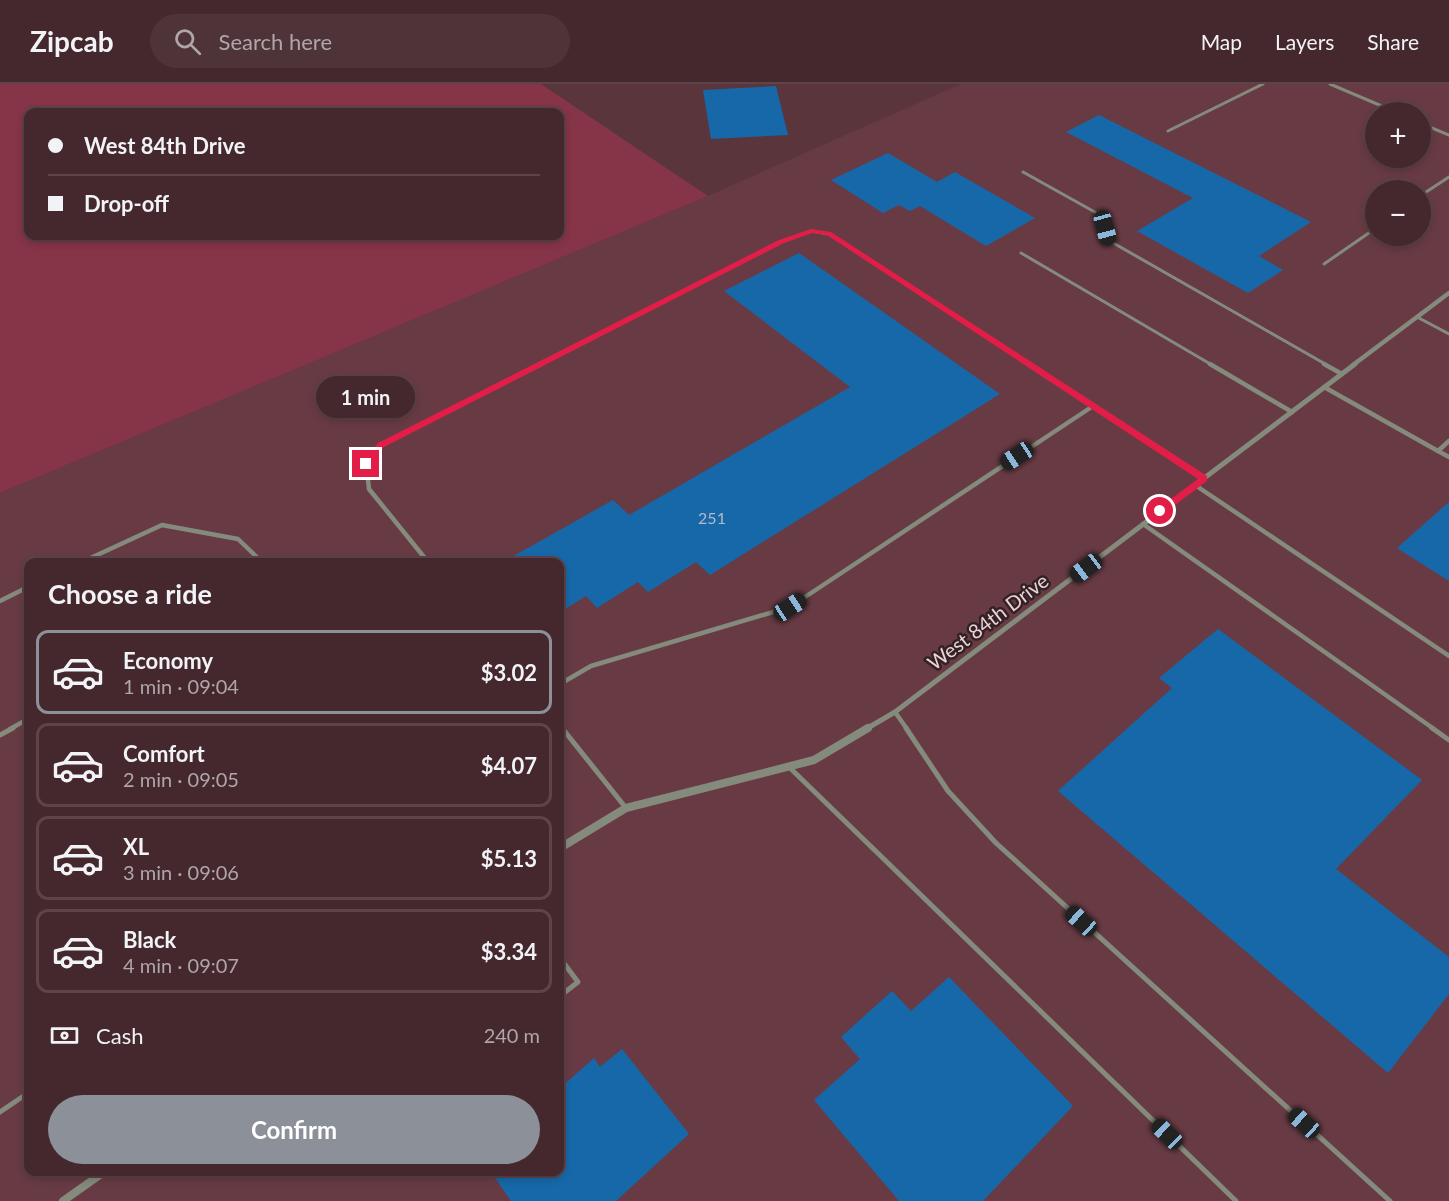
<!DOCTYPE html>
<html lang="en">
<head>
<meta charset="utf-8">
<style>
	:root { --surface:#44282d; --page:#4e3439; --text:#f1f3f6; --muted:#afa6aa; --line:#5c4449; --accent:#8c9099 }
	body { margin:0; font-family:Lato,sans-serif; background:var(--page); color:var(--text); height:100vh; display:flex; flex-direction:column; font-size:22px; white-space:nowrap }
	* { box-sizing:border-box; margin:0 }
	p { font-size:20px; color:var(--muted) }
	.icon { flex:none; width:33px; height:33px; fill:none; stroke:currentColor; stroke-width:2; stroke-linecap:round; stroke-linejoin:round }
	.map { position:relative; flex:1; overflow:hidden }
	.drawer { position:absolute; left:24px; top:474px; width:540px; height:618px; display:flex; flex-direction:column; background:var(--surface); border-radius:12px; box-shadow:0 3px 9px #0003,0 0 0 2px var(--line) }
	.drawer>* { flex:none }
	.banner { position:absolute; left:24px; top:24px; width:540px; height:132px; border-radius:12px; box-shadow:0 3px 9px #0003,0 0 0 2px var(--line); display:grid; align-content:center; height:132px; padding:0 24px; background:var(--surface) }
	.buttons { position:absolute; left:1365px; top:18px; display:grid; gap:12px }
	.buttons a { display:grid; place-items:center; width:66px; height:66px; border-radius:50%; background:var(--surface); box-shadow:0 3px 9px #0003,0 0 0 2px var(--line); font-size:30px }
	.end { position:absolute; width:27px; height:27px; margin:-14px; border:8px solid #e11d48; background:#fff; box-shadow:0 0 0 3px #fff }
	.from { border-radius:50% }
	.bubble { position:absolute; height:42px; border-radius:21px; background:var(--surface); box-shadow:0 3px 9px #0003,0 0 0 2px var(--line); font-size:20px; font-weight:700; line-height:42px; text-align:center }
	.car { position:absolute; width:18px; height:36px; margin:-18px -9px; border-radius:8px; box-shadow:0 0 4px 2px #0007; background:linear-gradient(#222 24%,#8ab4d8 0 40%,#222 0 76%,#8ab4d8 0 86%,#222 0) }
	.banner b { display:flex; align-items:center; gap:21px; height:57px; font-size:22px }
	.banner b+b { border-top:2px solid var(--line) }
	.banner i { width:15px; height:15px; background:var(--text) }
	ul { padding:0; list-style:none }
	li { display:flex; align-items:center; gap:18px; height:84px; margin:0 12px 9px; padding:0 12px; border:3px solid var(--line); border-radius:12px }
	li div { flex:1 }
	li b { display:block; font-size:22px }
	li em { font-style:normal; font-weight:700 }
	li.current { border-color:var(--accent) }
	li>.icon { width:54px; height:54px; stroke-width:1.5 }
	h2 { padding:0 24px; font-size:27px; line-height:72px }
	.pay { display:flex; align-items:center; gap:15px; height:66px; padding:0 24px; font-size:22px }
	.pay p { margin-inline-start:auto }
	.primary-button { display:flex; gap:12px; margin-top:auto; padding:12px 24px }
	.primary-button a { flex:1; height:69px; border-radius:36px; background:var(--accent); color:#fff; font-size:24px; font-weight:700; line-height:69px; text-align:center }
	header { display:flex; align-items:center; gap:36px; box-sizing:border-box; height:84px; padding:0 30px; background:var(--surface); border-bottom:2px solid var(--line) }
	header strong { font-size:28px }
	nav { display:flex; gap:33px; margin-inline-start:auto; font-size:21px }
	.search { width:420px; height:54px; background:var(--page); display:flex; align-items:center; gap:15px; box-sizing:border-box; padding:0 21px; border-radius:33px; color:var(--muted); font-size:22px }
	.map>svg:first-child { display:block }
	.built { fill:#683b44; fill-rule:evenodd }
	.green { fill:#863448; fill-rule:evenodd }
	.building { fill:#1768a8 }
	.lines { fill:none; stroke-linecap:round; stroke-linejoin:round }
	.lane-far2 { stroke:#848b7c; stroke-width:3 }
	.lane-far1 { stroke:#848b7c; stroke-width:4.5 }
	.lane { stroke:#848b7c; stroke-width:5 }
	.street-far2 { stroke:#848b7c; stroke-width:4.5 }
	.street-far1 { stroke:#848b7c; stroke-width:5 }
	.street { stroke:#848b7c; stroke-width:8 }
	.route { fill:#e11d48 }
	.labels { text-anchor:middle; stroke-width:5; stroke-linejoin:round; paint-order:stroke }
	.number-label { font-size:16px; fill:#b6b8cb }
	.street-label { font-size:20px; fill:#ebd3d7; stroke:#332225 }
</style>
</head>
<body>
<header>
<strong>Zipcab</strong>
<div class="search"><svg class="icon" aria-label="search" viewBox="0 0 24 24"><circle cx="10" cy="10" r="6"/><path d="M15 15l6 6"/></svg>Search here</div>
<nav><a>Map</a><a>Layers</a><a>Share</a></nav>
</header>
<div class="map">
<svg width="1449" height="1117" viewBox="0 0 1449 1117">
	<rect width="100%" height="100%" fill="#5a353c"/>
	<!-- built -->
	<path class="built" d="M961,0H1449V1117H0V409L708,112ZM1376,28H1420V74H1376ZM1376,106H1420V152H1376ZM28,478H560V1088H28Z"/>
	<!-- green -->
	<path class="green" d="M0,0H541L708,112L0,409ZM28,28H560V152H28Z"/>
	<!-- building -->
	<g class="building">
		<path d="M776,2L788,51L711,55L703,6Z"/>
		<path d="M1099,31L1311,138L1259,172L1283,186L1248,209L1137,147L1193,114L1066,48Z"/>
		<path d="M888,69L937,98L955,88L1035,134L986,162L920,122L910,127L899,121L883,129L831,96Z"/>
		<path d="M799,169L1000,310L710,491L696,478L648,508L638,498L597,524L586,512L560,528V478H503L613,416L629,431L850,303L724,207Z"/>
		<path d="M1449,418V497L1397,464Z"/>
		<path d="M1218,545L1422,696L1336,785L1449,873V910L1388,989L1058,707L1172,604L1159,594Z"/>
		<path d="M949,893L1073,1022L983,1117H899L814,1016L860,975L841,953L892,907L911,927Z"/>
		<path d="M622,965L689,1050L616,1117H511L491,1088H560V1004L594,974L600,983Z"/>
	</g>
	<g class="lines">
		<!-- lane-far2 -->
		<g class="lane-far2">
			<path d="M1330,0L1396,28"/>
			<path d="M1420,39L1449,51"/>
			<path d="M1168,47L1263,0"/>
			<path d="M1023,88L1102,132L1108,156L1327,281"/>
			<path d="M1420,112L1449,93"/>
			<path d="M1021,169L1212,281"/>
			<path d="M1324,180L1376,144"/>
			<path d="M1417,233L1449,250"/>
			<path d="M538,281L781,158L811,147L829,150L1030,281"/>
		</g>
		<!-- lane-far1 -->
		<g class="lane-far1">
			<path d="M1028,280L1204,395"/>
			<path d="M1210,280L1292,328"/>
			<path d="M1324,280L1342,290"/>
			<path d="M1324,303L1438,367L1449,357"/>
			<path d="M1438,367L1449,373"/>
			<path d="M1195,401L1449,572"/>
			<path d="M1143,440L1434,645"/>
			<path d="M82,478L162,441L238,455L262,478"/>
			<path d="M428,478L369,405L366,380L381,361L541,280"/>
			<path d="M0,517L28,503"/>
			<path d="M560,600L591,582L790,523L1093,322"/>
			<path d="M895,628L907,645"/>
			<path d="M560,641L563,645"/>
			<path d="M10,645L28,635"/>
		</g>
		<!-- lane -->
		<g class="lane">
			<path d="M562,644L626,724"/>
			<path d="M906,644L948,707L996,759L1390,1117"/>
			<path d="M1432,644L1449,656"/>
			<path d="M0,651L13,644"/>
			<path d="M788,682L1236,1117"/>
			<path d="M560,874L578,898L560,912"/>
			<path d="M0,1028L28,1009"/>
		</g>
		<!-- street-far2 -->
		<path class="street-far2" d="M1353,281L1449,209"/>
		<!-- street-far1 -->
		<path class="street-far1" d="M866,645L895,628L1355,280"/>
		<!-- street -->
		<g class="street">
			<path d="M560,764L626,724L814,676L868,644"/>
			<path d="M63,1117L104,1088"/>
		</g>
	</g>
	<!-- route -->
	<path class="route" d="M811,145L831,148L1207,392V397L1163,430H1157V425L1198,395L827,151L812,149L784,159L384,363L369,382L361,380L378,359L779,156Z"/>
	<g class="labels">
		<!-- number labels -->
		<g class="number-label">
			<text x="712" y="440">251</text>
		</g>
		<!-- street labels -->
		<g class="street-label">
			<text transform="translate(988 538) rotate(-37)" y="7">West 84th Drive</text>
		</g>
	</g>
</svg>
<div class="buttons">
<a>+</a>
<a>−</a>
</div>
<i class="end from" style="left:1160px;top:427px"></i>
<i class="end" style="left:366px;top:380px"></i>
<div class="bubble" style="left:316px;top:292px;width:99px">1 min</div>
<i class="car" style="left:1105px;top:144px;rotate:165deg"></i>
<i class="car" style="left:1017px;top:372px;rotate:237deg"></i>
<i class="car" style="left:1086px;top:484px;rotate:233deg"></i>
<i class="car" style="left:790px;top:523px;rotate:57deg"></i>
<i class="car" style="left:1081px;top:837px;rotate:312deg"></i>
<i class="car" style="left:1304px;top:1039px;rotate:312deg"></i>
<i class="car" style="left:1167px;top:1050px;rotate:314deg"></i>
<div class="banner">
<b><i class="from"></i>West 84th Drive</b>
<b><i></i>Drop-off</b>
</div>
<section class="drawer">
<h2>Choose a ride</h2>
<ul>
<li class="current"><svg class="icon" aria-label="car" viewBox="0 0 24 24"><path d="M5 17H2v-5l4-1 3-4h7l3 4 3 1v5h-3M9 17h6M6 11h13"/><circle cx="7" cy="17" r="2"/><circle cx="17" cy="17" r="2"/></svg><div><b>Economy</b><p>1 min · 09:04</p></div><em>$3.02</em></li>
<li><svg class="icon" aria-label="car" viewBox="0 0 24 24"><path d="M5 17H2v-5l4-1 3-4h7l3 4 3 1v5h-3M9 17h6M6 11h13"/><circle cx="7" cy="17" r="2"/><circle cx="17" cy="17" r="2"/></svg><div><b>Comfort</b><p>2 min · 09:05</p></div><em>$4.07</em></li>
<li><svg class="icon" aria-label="car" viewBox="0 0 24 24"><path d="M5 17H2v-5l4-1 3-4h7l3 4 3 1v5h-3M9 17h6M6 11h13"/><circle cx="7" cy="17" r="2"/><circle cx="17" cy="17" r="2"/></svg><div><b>XL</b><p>3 min · 09:06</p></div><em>$5.13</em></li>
<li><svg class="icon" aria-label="car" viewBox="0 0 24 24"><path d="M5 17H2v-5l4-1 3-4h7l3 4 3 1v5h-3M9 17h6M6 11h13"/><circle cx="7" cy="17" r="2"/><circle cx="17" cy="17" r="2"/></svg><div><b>Black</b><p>4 min · 09:07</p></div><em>$3.34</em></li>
</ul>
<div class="pay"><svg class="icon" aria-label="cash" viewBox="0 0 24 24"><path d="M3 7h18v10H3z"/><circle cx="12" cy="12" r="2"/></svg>Cash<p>240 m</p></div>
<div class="primary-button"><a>Confirm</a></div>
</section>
</div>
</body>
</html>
